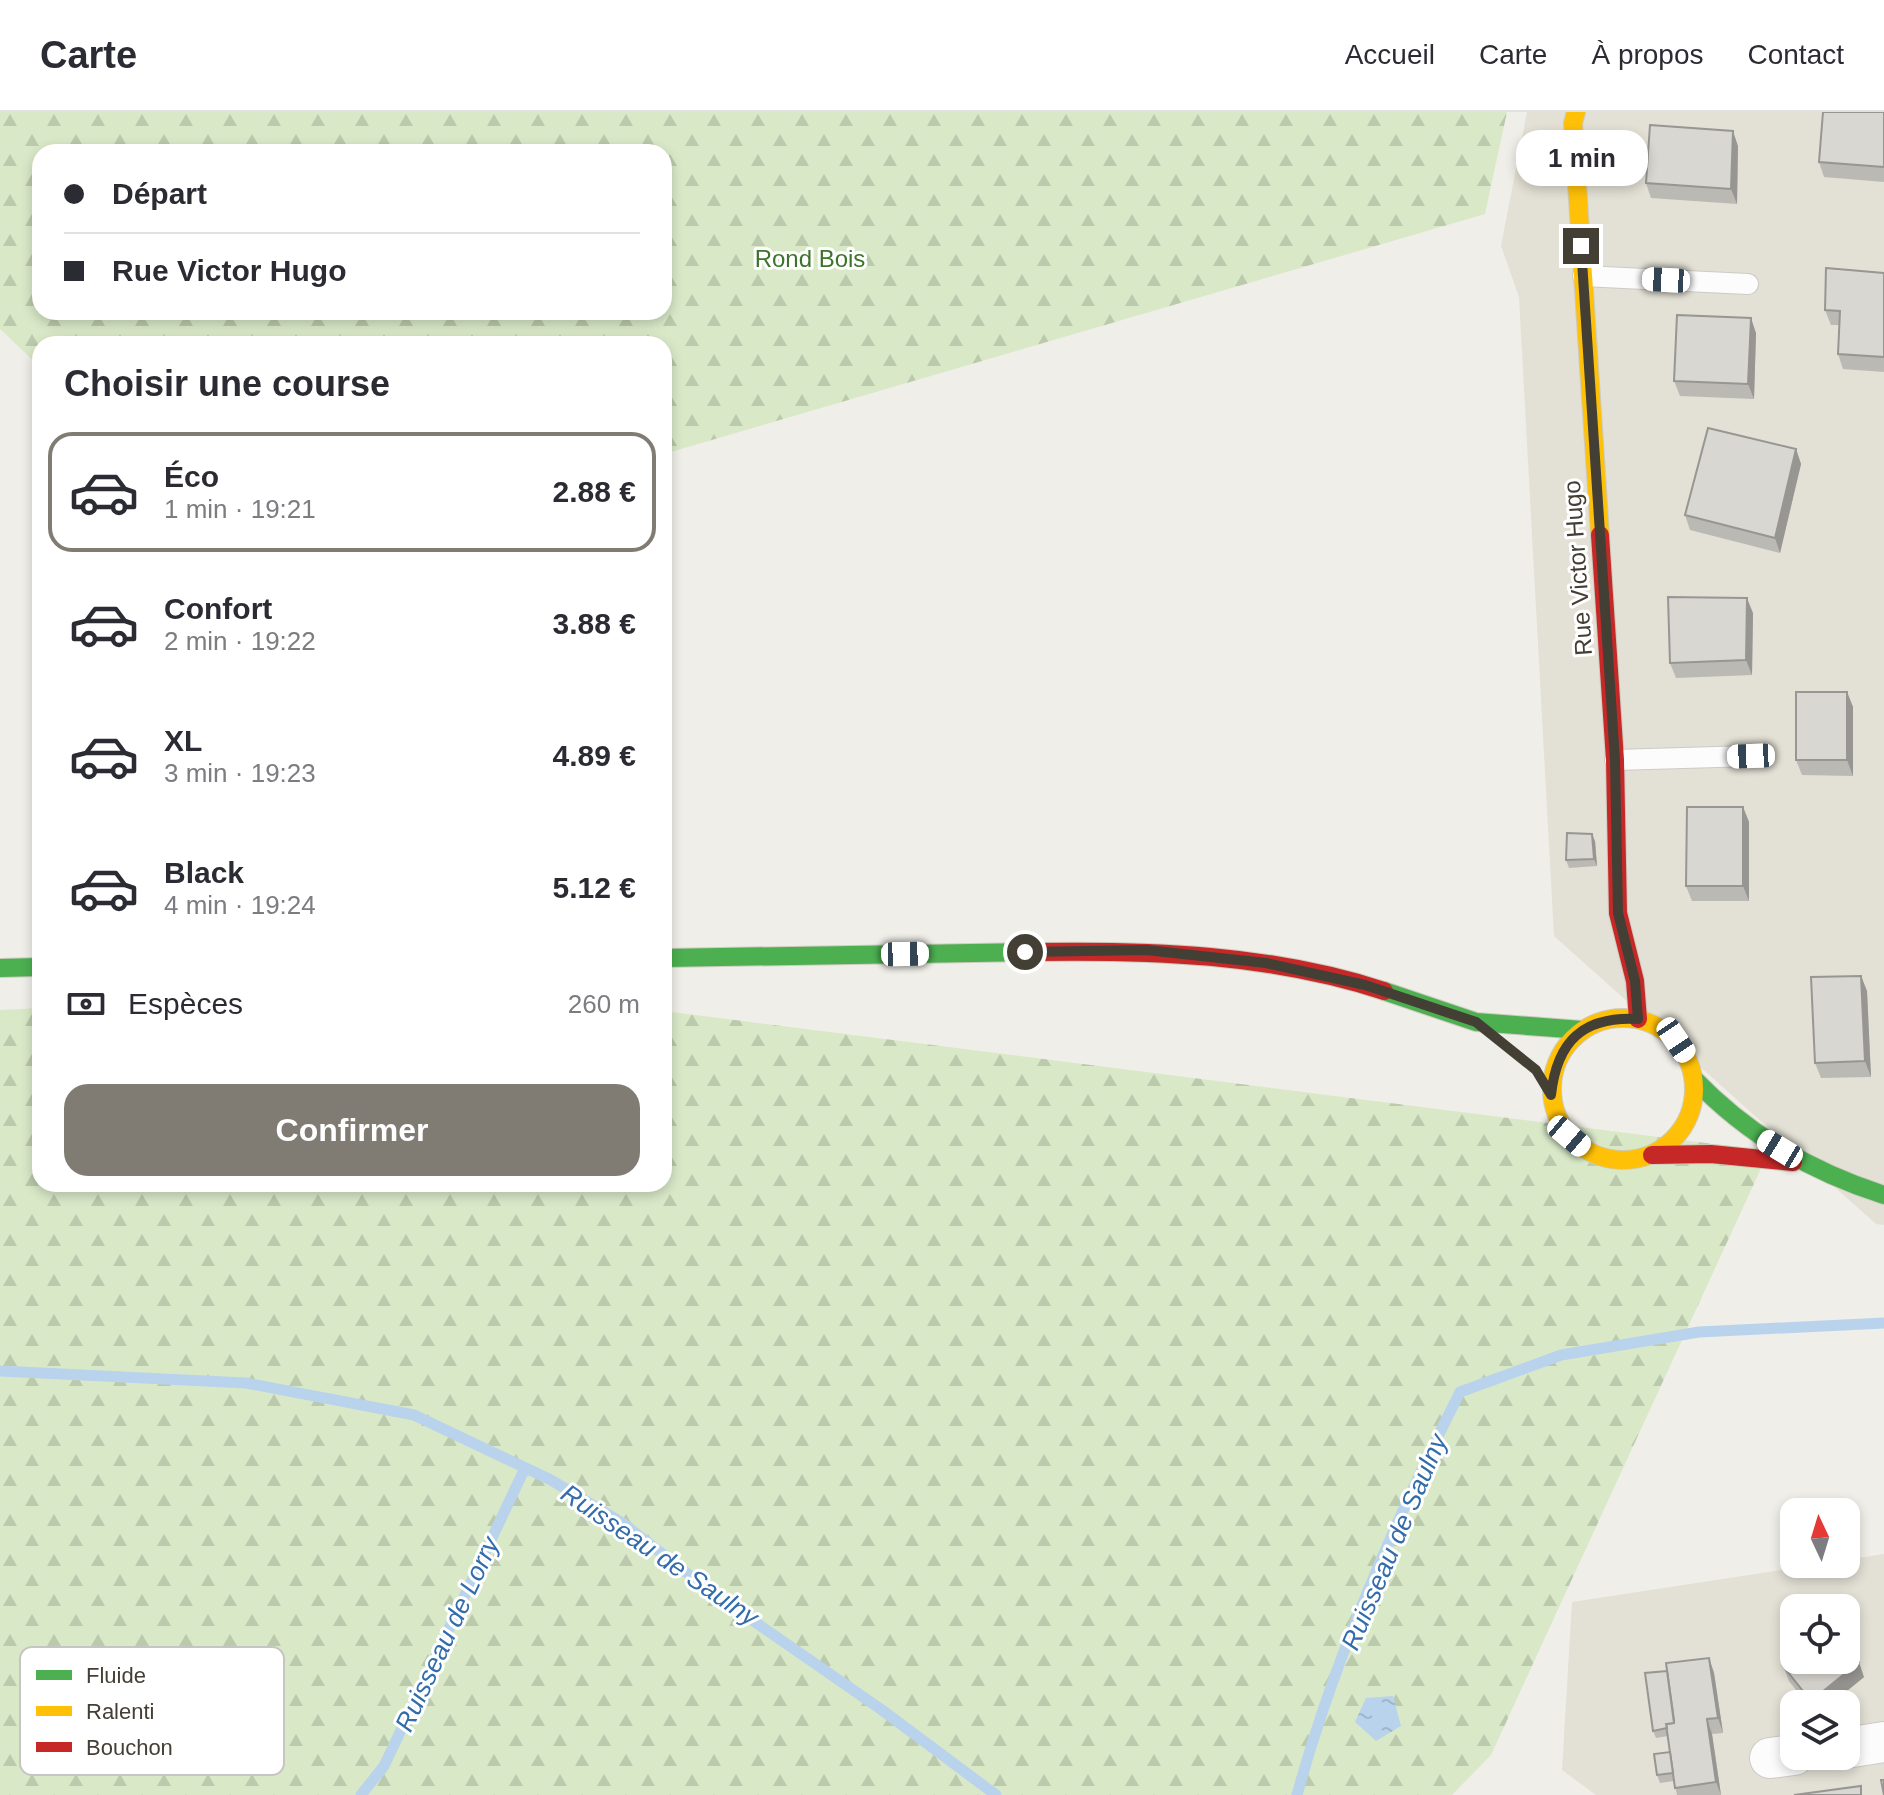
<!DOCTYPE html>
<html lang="fr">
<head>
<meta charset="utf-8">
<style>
	:root { --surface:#fff; --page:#f7f7f7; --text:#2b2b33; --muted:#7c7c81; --line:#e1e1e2; --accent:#807c74 }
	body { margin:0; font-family:Helvetica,sans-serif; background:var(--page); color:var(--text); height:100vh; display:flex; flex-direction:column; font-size:30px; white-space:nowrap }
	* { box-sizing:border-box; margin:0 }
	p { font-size:26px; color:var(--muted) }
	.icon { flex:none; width:44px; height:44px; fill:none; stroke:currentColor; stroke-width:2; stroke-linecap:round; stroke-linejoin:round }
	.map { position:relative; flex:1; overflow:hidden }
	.drawer { position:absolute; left:32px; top:224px; width:640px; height:856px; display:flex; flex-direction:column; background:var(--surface); border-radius:24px; box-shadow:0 4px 12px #0003 }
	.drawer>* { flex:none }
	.banner { position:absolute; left:32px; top:32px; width:640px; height:176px; border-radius:24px; box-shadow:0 4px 12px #0003; display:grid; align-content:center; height:176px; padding:0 32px; background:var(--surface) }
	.needle { width:52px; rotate:356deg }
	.controls { position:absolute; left:1780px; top:1386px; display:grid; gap:16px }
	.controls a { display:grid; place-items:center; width:80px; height:80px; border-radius:16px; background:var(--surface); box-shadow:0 4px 12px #0003; font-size:40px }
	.end { position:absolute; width:36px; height:36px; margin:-18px; border:10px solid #443f35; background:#fff; box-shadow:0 0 0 4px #fff }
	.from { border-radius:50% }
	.bubble { position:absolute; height:56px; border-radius:24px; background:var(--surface); box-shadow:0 4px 12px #0003; font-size:26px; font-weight:800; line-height:56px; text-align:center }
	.car { position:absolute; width:24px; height:48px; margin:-24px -12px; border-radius:10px; box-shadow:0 0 6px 2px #0007; background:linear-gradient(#fff 24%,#345 0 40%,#fff 0 76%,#345 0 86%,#fff 0) }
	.banner b { display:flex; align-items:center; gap:28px; height:76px; font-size:30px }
	.banner b+b { border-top:2px solid var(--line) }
	.banner i { width:20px; height:20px; background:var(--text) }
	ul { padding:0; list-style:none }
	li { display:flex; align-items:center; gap:24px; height:120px; margin:0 16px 12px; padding:0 16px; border:4px solid transparent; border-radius:24px }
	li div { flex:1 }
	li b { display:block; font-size:30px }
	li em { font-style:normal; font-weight:800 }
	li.selected { border-color:var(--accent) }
	li>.icon { width:72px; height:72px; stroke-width:1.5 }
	h2 { padding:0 32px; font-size:36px; line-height:96px }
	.pay { display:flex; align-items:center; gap:20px; height:88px; padding:0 32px; font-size:30px }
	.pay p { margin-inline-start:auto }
	.action { display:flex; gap:16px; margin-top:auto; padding:16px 32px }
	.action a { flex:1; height:92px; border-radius:24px; background:var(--accent); color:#fff; font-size:32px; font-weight:800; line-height:92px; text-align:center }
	header { display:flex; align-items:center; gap:48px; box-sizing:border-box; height:112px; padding:0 40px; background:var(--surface); border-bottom:2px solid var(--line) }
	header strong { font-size:38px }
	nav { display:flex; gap:44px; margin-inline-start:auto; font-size:28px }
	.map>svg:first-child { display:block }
	.residential { fill:#e3e0d5; fill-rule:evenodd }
	.forest { fill:url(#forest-firs); fill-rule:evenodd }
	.water { fill:url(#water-ripples) }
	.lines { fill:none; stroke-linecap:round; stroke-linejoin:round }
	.stream { stroke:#b9d3ec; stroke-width:11 }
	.lane-casing { stroke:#cdcbc6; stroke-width:22 }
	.street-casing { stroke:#cdcbc6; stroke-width:42 }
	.fast-casing { stroke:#cecbbf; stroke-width:20 }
	.slow-casing { stroke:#cecbbf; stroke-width:20 }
	.jam-casing { stroke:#cecbbf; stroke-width:20 }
	.lane { stroke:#fdfcfc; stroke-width:20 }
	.street { stroke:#fdfcfc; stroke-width:40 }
	.fast { stroke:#4caf50; stroke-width:18 }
	.slow { stroke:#ffc107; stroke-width:18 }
	.jam { stroke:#c62828; stroke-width:18 }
	.wall { fill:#bab9b4 }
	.shaded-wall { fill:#979692 }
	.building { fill:#d8d7d1; stroke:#979692; stroke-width:2 }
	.route { stroke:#443f35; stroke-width:10 }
	.labels { text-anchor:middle; stroke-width:6; stroke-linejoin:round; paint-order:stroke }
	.park-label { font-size:24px; fill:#3e732b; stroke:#fff }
	.street-label { font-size:24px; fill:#443f35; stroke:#fff }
	.water-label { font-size:26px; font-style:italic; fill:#326cab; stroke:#fff }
	.key { fill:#fff; stroke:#c7c5c2; stroke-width:2 }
	.key-label { font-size:22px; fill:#443f35 }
</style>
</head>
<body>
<header>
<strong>Carte</strong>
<nav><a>Accueil</a><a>Carte</a><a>À propos</a><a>Contact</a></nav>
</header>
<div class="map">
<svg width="1884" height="1683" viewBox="0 0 1884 1683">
	<defs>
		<pattern id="forest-firs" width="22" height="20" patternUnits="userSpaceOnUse" patternTransform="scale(2)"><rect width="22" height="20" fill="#d9e9c8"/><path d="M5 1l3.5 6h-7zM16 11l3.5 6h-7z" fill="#bbc9ac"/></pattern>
		<pattern id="water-ripples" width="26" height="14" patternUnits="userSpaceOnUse" patternTransform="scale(2)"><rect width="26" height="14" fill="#b9d3ec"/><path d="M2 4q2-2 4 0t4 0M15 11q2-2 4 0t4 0" fill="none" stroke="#a0b6cb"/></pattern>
	</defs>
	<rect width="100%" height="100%" fill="#efeee8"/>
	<!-- residential -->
	<g class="residential">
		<path d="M1527,0H1884V1113L1876,1112L1554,824L1519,185L1501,134Z"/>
		<path d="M1884,1442V1683H1596L1562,1658L1572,1490L1820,1452H1846V1448ZM1794,1496H1846V1548H1794ZM1794,1592H1846V1644H1794Z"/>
	</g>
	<!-- forest -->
	<g class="forest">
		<path d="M0,0H1507L1485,102L664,342V232H40V255L0,217ZM40,40H664V200H40Z"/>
		<path d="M40,896V1072H664V899L1769,1039L1491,1643L1452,1683H0V898Z"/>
	</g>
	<!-- water -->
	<path class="water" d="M1393,1584L1401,1614L1376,1629L1355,1610L1366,1586Z"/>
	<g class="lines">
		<!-- stream -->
		<g class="stream">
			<path d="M0,1259L246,1271L414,1303L551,1368L624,1412L706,1476L882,1598L996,1683"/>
			<path d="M361,1683L384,1654L525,1356"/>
			<path d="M1297,1683C1335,1544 1395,1409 1460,1280L1561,1243L1699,1220L1884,1211"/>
		</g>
		<!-- lane casing -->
		<g class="lane-casing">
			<g id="lane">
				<path d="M1583,164L1748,172"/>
				<path d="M1615,648L1751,644"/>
			</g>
		</g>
		<!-- street casing -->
		<g class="street-casing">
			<g id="street">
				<path d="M1846,1636L1884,1630"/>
				<path d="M1770,1646L1794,1643"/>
			</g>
		</g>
		<!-- fast casing -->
		<g class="fast-casing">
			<g id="fast">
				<path d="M664,846L1032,840"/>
				<path d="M0,856L40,855"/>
				<path d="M1384,879L1476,910L1582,918"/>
				<path d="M1694,967C1748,1023 1810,1059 1884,1083"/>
			</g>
		</g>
		<!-- slow casing -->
		<g class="slow-casing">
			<g id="slow">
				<path d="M1576,0L1573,11L1600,423"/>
				<circle cx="1623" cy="977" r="71"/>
			</g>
		</g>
		<!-- jam casing -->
		<g class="jam-casing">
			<g id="jam">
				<path d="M1600,423L1615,648L1618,801L1635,869L1638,907"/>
				<path d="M1032,840C1151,838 1271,842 1384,879"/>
				<path d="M1652,1043L1711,1042L1793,1050"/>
			</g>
		</g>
		<!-- lane -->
		<use href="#lane" class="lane"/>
		<!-- street -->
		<use href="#street" class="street"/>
		<!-- fast -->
		<use href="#fast" class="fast"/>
		<!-- slow -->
		<use href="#slow" class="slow"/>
		<!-- jam -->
		<use href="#jam" class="jam"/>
	</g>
	<!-- wall -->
	<g class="wall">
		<path d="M1884,0V70L1824,65L1819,50Z"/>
		<path d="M1738,34L1737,92L1651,86L1646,71Z"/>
		<path d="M1884,161V260L1843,257L1838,242L1839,213H1831L1825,198Z"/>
		<path d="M1756,221L1754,287L1680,284L1674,269Z"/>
		<path d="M1796,337L1801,352L1780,441L1690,418L1685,403Z"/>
		<path d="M1753,501L1752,563L1676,566L1670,551Z"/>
		<path d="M1847,580L1853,595V664L1802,663L1796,648Z"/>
		<path d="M1743,695L1749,710V789H1692L1686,774Z"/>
		<path d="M1595,729L1597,754L1569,756L1566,748Z"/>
		<path d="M1861,864L1867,879L1871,965L1821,966L1815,951Z"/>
		<path d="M1709,1546L1714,1561L1723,1621L1712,1622L1721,1683H1677L1674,1669L1660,1671L1657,1663L1670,1640L1668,1624L1656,1626L1653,1619L1667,1559Z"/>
		<path d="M1783,1554L1864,1565L1831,1592H1807L1789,1569Z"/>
	</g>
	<!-- shaded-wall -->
	<g class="shaded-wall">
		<path d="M1733,19L1738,34L1737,92L1731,77Z"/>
		<path d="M1751,206L1756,221L1754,287L1748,272Z"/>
		<path d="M1796,337L1801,352L1780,441L1775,426Z"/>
		<path d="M1747,486L1753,501L1752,563L1746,548Z"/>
		<path d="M1847,580L1853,595V664L1847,648Z"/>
		<path d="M1743,695L1749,710V789L1743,774Z"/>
		<path d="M1592,722L1595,729L1597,754L1594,747Z"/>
		<path d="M1861,864L1867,879L1871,965L1865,949Z"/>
		<path d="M1709,1546L1714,1561L1723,1621L1718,1606Z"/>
		<path d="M1859,1550L1864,1565L1831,1592H1812L1811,1589Z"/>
		<path d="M1707,1607L1712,1622L1721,1683L1716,1670Z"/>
	</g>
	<!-- building -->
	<g class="building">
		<path d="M1823,0H1884V55L1819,50Z"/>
		<path d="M1650,13L1733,19L1731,77L1646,71Z"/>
		<path d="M1826,156L1884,161V245L1838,242L1840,199L1825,198Z"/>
		<path d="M1677,203L1751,206L1748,272L1674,269Z"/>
		<path d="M1708,316L1796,337L1775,426L1685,403Z"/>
		<path d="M1668,485L1747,486L1746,548L1670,551Z"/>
		<rect x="1796" y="580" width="51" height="68"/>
		<path d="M1687,695H1743V774H1686Z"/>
		<path d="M1567,721L1592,722L1594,747L1566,748Z"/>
		<path d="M1861,864L1865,949L1815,951L1811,865Z"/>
		<path d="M1846,1535L1859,1550L1811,1589L1783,1554L1794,1545V1548H1846Z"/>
		<path d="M1709,1546L1718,1606L1707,1607L1716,1670L1675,1676L1666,1612L1674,1611V1608L1666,1551Z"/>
		<path d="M1667,1559L1674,1611L1666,1612L1667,1616L1653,1619L1645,1561Z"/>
		<path d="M1670,1640L1673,1661L1657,1663L1654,1642Z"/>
		<path d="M1881,1668H1884V1683Z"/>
		<path d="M1861,1674V1683H1794Z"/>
	</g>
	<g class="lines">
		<!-- route -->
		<path class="route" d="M1025,840L1146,838L1266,851L1365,873L1476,910L1536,958L1551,983C1557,929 1583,904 1638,907L1635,869L1618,801L1615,648L1581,134"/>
	</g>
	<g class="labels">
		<!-- park labels -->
		<g class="park-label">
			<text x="810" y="155">Rond Bois</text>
		</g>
		<!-- street labels -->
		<g class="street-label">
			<text transform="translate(1578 456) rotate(-94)" y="8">Rue Victor Hugo</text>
		</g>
		<!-- water labels -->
		<g class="water-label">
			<text transform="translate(1394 1430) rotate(-67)" y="9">Ruisseau de Saulny</text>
			<text transform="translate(660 1443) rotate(34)" y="9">Ruisseau de Saulny</text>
			<text transform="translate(447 1522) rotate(-65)" y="9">Ruisseau de Lorry</text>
		</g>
	</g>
	<!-- legend -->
	<rect x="20" y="1535" width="264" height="128" rx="12" class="key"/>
	<rect x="36" y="1558" width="36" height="10" fill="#4caf50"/>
	<rect x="36" y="1594" width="36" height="10" fill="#ffc107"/>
	<rect x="36" y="1630" width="36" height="10" fill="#c62828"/>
	<g class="key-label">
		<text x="86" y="1571">Fluide</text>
		<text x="86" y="1607">Ralenti</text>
		<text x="86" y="1643">Bouchon</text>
	</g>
</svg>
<div class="controls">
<a><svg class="needle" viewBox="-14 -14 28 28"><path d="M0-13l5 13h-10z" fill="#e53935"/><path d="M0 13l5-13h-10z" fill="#7c7c81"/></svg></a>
<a><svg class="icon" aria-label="locate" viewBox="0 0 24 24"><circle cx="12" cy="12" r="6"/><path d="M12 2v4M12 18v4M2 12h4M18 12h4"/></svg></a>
<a><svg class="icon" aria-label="layers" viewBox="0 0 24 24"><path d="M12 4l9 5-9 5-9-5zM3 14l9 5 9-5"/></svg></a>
</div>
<i class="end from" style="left:1025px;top:840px"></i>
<i class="end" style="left:1581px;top:134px"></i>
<div class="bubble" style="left:1516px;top:18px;width:132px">1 min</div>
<i class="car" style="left:1666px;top:168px;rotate:273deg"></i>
<i class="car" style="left:1751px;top:644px;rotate:268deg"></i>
<i class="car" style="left:905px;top:842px;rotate:89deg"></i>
<i class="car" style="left:1676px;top:928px;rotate:146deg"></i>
<i class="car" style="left:1569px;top:1024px;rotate:130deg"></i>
<i class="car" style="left:1780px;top:1037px;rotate:301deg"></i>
<div class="banner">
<b><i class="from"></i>Départ</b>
<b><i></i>Rue Victor Hugo</b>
</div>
<section class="drawer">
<h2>Choisir une course</h2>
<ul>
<li class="selected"><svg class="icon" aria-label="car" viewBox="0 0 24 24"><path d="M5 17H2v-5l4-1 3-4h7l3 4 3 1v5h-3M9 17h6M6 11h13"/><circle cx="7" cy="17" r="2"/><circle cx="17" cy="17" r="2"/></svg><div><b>Éco</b><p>1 min · 19:21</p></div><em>2.88 €</em></li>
<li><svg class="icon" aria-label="car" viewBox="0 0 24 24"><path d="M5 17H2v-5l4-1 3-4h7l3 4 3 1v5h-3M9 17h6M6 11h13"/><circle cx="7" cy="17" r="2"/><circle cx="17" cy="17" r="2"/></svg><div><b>Confort</b><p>2 min · 19:22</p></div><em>3.88 €</em></li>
<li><svg class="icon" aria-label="car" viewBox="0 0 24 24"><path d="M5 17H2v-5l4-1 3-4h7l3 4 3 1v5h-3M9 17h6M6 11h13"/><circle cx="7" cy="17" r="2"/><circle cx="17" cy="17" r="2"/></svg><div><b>XL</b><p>3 min · 19:23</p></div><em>4.89 €</em></li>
<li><svg class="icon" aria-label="car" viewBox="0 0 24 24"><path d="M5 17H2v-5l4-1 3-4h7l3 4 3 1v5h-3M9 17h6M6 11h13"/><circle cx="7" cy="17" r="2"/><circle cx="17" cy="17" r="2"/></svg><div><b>Black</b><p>4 min · 19:24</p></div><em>5.12 €</em></li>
</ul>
<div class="pay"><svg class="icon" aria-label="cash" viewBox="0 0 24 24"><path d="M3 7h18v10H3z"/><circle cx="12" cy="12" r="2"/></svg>Espèces<p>260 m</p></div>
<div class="action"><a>Confirmer</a></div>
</section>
</div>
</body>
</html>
